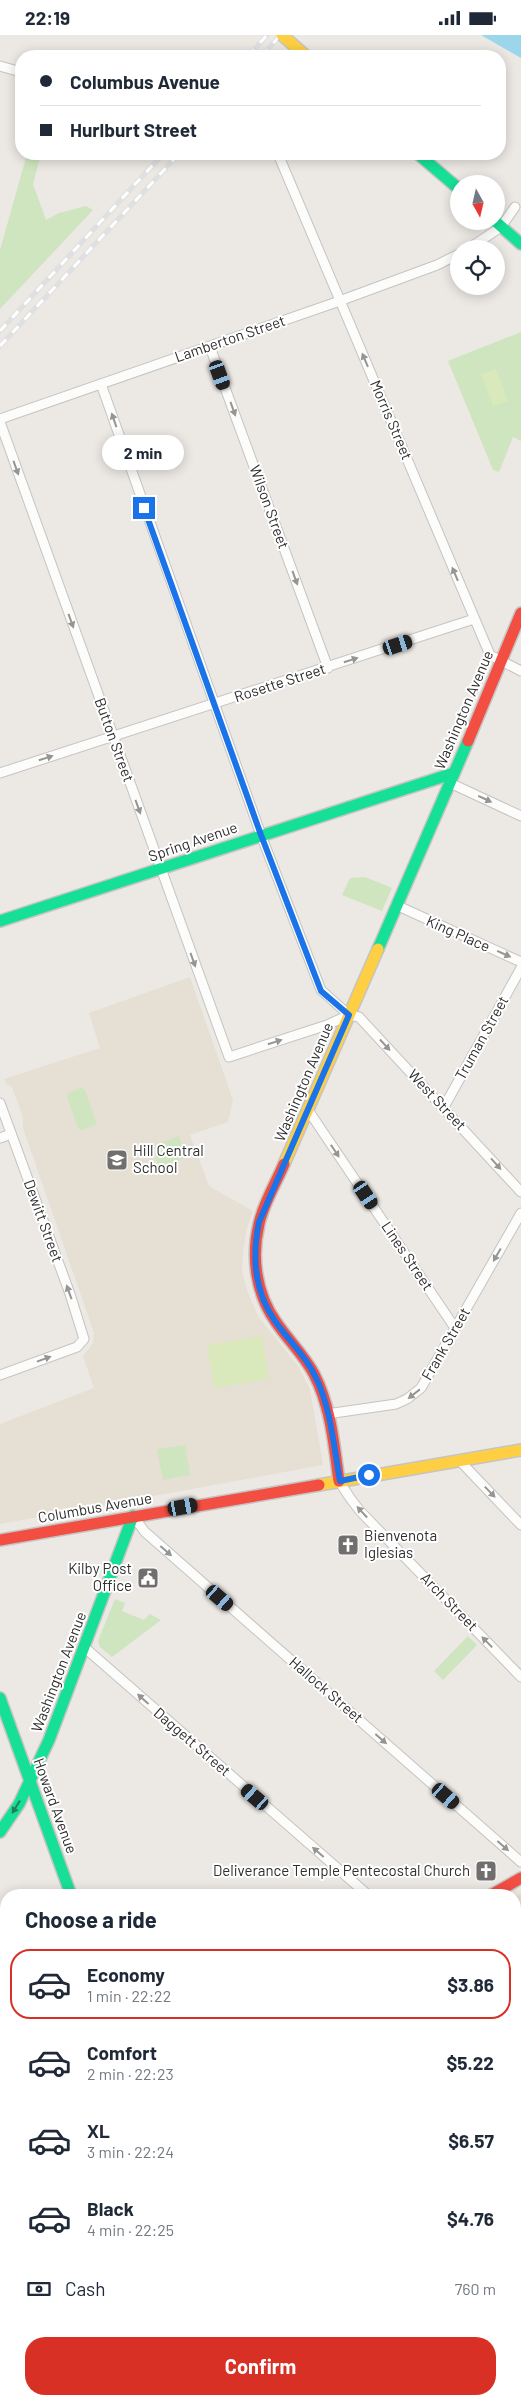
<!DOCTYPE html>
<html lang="en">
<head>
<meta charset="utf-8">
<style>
	:root { --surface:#fff; --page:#f2f2f3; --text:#1f2937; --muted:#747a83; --line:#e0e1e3; --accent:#d93025 }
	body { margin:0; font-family:Barlow,sans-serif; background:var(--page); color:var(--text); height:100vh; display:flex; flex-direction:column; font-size:19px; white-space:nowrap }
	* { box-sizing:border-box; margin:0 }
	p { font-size:16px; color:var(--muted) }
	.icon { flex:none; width:28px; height:28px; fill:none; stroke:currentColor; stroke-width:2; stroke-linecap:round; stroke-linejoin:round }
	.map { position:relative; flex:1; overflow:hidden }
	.side { position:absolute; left:0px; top:1854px; width:521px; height:516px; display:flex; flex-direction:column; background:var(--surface); border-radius:20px 20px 0 0; box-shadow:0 2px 12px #0003 }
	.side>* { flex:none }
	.guide { position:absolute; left:15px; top:15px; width:491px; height:110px; border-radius:20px; box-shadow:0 2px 12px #0003; display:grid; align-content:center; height:110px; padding:0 25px; background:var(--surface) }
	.needle { width:32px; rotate:172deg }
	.buttons { position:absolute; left:450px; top:140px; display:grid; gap:10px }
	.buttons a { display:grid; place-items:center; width:55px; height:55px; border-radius:50%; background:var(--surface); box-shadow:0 2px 12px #0003; font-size:25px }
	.end { position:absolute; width:22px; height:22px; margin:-11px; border:6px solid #1a73e8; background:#fff; box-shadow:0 0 0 2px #fff }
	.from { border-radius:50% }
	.bubble { position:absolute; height:35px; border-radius:18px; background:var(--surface); box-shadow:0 2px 12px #0003; font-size:16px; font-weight:700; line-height:35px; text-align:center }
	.car { position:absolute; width:15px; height:30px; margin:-15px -8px; border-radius:6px; box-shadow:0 0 4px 1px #0007; background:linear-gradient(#222 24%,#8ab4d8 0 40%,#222 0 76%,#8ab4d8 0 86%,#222 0) }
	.guide b { display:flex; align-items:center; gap:18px; height:48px; font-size:19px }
	.guide b+b { border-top:1px solid var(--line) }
	.guide i { width:12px; height:12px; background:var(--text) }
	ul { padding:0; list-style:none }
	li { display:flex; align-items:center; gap:15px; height:70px; margin:0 10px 8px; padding:0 15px; border:2px solid transparent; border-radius:20px }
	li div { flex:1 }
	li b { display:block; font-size:19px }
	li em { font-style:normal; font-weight:700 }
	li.current { border-color:var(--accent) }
	li>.icon { width:45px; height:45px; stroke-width:1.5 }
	h2 { padding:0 25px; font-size:22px; line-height:60px }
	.pay { display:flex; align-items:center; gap:12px; height:55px; padding:0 25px; font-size:19px }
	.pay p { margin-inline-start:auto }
	.cta { display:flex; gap:10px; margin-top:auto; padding:10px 25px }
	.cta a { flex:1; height:58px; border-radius:20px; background:var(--accent); color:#fff; font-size:20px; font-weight:700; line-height:58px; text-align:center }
	.status { display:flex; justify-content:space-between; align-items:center; height:35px; padding:0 25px; background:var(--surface); direction:ltr }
	.status svg { height:14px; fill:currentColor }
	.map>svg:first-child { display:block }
	.education { fill:#e6dfd3 }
	.green { fill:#cfe5bf }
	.pitch { fill:#d9e9bc }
	.water { fill:#9cd6ea }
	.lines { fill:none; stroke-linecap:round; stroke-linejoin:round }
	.street-casing { stroke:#c5c4c4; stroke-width:11 }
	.fast-casing { stroke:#c5c4c4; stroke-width:14 }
	.slow-casing { stroke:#c5c4c4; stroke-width:14 }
	.jam-casing { stroke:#c5c4c4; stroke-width:14 }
	.street { stroke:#fcfcfb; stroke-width:9 }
	.fast { stroke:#16e098; stroke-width:11 }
	.slow { stroke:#ffcf43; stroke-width:11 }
	.jam { stroke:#f24e42; stroke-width:11 }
	.rail-casing { stroke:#dfe0e1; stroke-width:5 }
	.rail { stroke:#fff; stroke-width:3; stroke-dasharray:9; stroke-linecap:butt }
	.slow-bridge-casing { stroke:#c6c5c4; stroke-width:14; stroke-linecap:butt }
	.slow-bridge { stroke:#ffcf43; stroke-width:11 }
	.oneway { fill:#959594 }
	.oneway2 { fill:#237e5e }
	.route { stroke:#1a73e8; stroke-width:6 }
	.labels { text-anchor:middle; stroke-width:4; stroke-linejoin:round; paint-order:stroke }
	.street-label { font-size:15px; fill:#2e2e2e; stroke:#fff }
	.poi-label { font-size:15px; fill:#2e2e2e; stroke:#fff; text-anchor:start }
</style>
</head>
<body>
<div class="status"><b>22:19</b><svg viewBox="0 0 49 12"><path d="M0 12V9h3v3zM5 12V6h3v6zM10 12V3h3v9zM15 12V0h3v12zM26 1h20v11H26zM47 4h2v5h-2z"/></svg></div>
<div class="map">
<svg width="521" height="2369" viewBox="0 0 521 2369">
	<rect width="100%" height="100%" fill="#ece8e4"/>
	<!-- education -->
	<g class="education">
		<path d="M190,942L233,1065L228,1087L190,1100L209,1151L253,1176L246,1197L243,1219L242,1236L247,1255L258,1281L298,1331L310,1354L323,1430L0,1489V1389L94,1353L83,1321L93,1308L94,1298L23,1093V1082L12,1052L6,1048L4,1044L100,1013L89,978Z"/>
		<path d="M521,1859V1977L515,1980V1862Z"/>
		<path d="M6,1999V2364H245L238,2369H0V2006Z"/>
	</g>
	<!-- green -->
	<g class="green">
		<path d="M27,119H41L33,149L46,185L59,178L86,171L93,175L0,274V215Z"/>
		<path d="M521,297V406L513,402L499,437L493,435L448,326Z"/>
		<path d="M365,842L392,853L382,876L342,860L350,843Z"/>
		<path d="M81,1053L85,1055L96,1087L95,1090L82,1095L78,1093L67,1061L68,1058Z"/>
		<path d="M179,1101L186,1122L161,1131L158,1130L153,1111Z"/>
		<path d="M185,1410L190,1440L163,1445L157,1414Z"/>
		<path d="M115,1564L125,1568L122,1576L144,1585L150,1579L161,1585L112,1622L100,1612L98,1606Z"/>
		<path d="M468,1601L477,1610L443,1645L434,1636Z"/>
		<path d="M521,1980V2098L515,2101V1983Z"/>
	</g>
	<!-- pitch -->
	<g class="pitch">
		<path d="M496,334L508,366L493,371L481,339Z"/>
		<path d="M262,1301L269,1344L214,1353L207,1310Z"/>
		<path d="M521,1999V2080L515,2069V2002Z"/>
	</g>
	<!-- water -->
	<path class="water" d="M481,0H521V23Z"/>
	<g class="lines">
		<!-- street casing -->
		<g class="street-casing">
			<g id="street">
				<path d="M0,31L21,37"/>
				<path d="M278,119L490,620L521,636"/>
				<path d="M468,214L501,192L515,172"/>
				<path d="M210,312L328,633"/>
				<path d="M101,349L261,800L321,955L349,980L359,982L521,1157"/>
				<path d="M0,384L334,268L437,230L459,219"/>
				<path d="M0,387L229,1022L327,990L349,980"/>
				<path d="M0,738L474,584"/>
				<path d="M450,748L521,781"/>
				<path d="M396,870L521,927"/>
				<path d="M0,1068L70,1259L84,1304L77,1312L0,1340"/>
				<path d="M444,1072L521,933"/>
				<path d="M308,1075L455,1293"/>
				<path d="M0,1103L11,1099"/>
				<path d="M327,1379L396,1369L407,1364L421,1353L521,1178"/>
				<path d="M459,1425L521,1490"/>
				<path d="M339,1446L350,1463L360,1476L521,1642"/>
				<path d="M133,1481L145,1497L521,1827"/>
				<path d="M84,1612L368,1860"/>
				<path d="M0,1995L6,1988"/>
				<path d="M515,2133L521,2144"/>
				<path d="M0,2250L6,2261"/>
				<path d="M67,2364L70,2369"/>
				<path d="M488,2364L491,2369"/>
			</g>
		</g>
		<!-- fast casing -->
		<g class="fast-casing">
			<g id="fast">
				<path d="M418,119L459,154"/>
				<path d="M495,186L521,209"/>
				<path d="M0,886L454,738"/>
				<path d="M378,914L468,706"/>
				<path d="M0,1663L71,1860"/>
				<path d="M0,1797L19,1769L49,1705L133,1481"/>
				<path d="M332,2364L335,2369"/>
				<path d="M248,2369L256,2364"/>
			</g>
		</g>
		<!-- slow casing -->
		<g class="slow-casing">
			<g id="slow">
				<path d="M284,1129L378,914"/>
				<path d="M319,1450L521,1415"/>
			</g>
		</g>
		<!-- jam casing -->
		<g class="jam-casing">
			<g id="jam">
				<path d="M468,706L521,578"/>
				<path d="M284,1129C276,1148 263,1169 259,1189C251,1222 256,1259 276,1287C288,1305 304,1320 314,1339C331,1372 334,1410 339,1446"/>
				<path d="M0,1505L319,1450"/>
				<path d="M491,1860L521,1843"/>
				<path d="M0,2133L6,2130"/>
				<path d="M515,2197L521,2194"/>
			</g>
		</g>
		<!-- street -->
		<use href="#street" class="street"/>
		<!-- fast -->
		<use href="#fast" class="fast"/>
		<!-- slow -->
		<use href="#slow" class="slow"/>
		<!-- jam -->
		<use href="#jam" class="jam"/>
		<!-- rail casing -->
		<g class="rail-casing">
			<g id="rail">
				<path d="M248,21L267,0"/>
				<path d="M261,21L281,0"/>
				<path d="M0,296L163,119"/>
				<path d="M0,311L179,119"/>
			</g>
		</g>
		<!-- rail -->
		<use href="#rail" class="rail"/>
		<!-- slow-bridge casing -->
		<g class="slow-bridge-casing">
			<path id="slow-bridge" d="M282,0L306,21"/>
		</g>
		<!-- slow-bridge -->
		<use href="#slow-bridge" class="slow-bridge"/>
	</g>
	<!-- one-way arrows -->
	<defs><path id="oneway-solid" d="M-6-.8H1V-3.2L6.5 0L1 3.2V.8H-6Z" transform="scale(1.25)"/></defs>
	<g class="oneway">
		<use href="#oneway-solid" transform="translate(365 325) rotate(-113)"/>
		<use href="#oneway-solid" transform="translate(233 374) rotate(70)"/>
		<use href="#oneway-solid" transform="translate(114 385) rotate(-109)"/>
		<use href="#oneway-solid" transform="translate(16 433) rotate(70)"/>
		<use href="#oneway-solid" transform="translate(455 539) rotate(-113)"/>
		<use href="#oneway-solid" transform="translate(295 543) rotate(70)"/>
		<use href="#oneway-solid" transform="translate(71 586) rotate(70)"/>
		<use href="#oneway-solid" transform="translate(351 625) rotate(-18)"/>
		<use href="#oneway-solid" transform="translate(46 723) rotate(-18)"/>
		<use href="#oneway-solid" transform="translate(485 764) rotate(25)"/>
		<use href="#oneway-solid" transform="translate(138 772) rotate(70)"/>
		<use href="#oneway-solid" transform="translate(504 919) rotate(24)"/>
		<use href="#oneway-solid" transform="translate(193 925) rotate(70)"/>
		<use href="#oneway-solid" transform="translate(275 1007) rotate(-18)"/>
		<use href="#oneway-solid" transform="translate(385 1010) rotate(47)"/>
		<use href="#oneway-solid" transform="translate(335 1116) rotate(56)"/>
		<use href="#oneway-solid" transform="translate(496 1129) rotate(48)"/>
		<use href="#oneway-solid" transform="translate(497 1220) rotate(120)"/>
		<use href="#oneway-solid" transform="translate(69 1257) rotate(-110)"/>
		<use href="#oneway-solid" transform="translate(44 1324) rotate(-20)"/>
		<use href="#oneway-solid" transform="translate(414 1359) rotate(142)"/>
		<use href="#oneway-solid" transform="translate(490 1457) rotate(46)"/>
		<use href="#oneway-solid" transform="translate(362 1477) rotate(-133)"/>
		<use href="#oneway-solid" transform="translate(166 1516) rotate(41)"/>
		<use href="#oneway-solid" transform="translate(487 1607) rotate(-134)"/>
		<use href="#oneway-solid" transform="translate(143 1664) rotate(-138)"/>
		<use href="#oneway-solid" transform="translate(381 1704) rotate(41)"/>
		<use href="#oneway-solid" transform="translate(503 1811) rotate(41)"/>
		<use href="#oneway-solid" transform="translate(318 1817) rotate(-139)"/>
	</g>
	<use class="oneway2" href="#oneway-solid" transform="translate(16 1772) rotate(122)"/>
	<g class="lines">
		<!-- route -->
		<path class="route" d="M144,473L261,800L321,956L349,980L259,1187C252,1221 254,1256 275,1286C289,1306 307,1322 317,1345C331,1375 334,1413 340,1446L369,1440"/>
	</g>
	<!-- icons -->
	<defs>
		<g id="school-square" transform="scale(1.125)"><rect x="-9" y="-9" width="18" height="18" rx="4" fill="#706f6e" stroke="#fff"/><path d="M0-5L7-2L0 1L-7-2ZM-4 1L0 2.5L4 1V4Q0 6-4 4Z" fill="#fff"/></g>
		<g id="church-square" transform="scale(1.125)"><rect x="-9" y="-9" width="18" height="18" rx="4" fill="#706f6e" stroke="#fff"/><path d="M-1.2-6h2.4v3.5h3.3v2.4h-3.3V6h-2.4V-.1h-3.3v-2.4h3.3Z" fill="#fff"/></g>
		<g id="civic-square" transform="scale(1.125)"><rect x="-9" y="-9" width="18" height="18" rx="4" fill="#706f6e" stroke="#fff"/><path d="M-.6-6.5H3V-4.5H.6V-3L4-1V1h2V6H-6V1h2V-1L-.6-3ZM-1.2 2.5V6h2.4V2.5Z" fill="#fff"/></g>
	</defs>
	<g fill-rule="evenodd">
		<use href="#school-square" x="117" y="1125"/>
		<use href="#church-square" x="348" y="1510"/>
		<use href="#civic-square" x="148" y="1543"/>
		<use href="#church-square" x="486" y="1836"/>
	</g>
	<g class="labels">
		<!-- street labels -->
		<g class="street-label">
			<text transform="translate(230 304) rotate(-19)" y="5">Lamberton Street</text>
			<text transform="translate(391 385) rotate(67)" y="5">Morris Street</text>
			<text transform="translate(269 472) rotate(70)" y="5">Wilson Street</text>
			<text transform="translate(280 648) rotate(-18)" y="5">Rosette Street</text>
			<text transform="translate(464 675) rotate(-67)" y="5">Washington Avenue</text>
			<text transform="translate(114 705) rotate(70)" y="5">Button Street</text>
			<text transform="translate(193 807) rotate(-19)" y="5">Spring Avenue</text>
			<text transform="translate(458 899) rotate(24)" y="5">King Place</text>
			<text transform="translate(482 1003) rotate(-61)" y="5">Truman Street</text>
			<text transform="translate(304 1047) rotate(-67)" y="5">Washington Avenue</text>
			<text transform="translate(437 1065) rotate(47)" y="5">West Street</text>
			<text transform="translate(43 1186) rotate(70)" y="5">Dewitt Street</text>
			<text transform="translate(407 1221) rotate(56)" y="5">Lines Street</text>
			<text transform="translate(446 1309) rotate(-60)" y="5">Frank Street</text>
			<text transform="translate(95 1473) rotate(-10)" y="5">Columbus Avenue</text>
			<text transform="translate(449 1567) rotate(46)" y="5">Arch Street</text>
			<text transform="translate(59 1637) rotate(-69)" y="5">Washington Avenue</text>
			<text transform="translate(326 1655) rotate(41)" y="5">Hallock Street</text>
			<text transform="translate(192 1707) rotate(41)" y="5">Daggett Street</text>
			<text transform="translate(55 1771) rotate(70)" y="5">Howard Avenue</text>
		</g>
		<!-- poi labels -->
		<g class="poi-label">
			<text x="133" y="1121">Hill Central<tspan x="133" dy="17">School</tspan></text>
			<text x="364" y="1506">Bienvenota<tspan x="364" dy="17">Iglesias</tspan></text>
			<text x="132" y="1539" text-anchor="end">Kilby Post<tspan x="132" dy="17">Office</tspan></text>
			<text x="470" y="1841" text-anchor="end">Deliverance Temple Pentecostal Church</text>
		</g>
	</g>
</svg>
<div class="buttons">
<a><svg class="needle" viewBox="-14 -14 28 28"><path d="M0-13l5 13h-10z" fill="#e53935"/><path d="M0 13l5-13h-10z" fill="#747a83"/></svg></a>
<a><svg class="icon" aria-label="locate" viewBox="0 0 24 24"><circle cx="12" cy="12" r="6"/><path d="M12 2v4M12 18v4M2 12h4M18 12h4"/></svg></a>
</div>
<i class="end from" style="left:369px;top:1440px"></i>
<i class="end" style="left:144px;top:473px"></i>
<div class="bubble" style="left:102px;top:400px;width:82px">2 min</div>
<i class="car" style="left:220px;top:340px;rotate:160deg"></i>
<i class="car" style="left:398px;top:610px;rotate:72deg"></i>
<i class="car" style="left:366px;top:1160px;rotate:146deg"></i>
<i class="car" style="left:183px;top:1472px;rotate:80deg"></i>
<i class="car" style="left:220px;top:1563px;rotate:131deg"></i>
<i class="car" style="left:446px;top:1761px;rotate:131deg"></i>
<i class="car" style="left:255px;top:1762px;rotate:311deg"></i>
<div class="guide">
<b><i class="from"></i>Columbus Avenue</b>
<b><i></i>Hurlburt Street</b>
</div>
<section class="side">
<h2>Choose a ride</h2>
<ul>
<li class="current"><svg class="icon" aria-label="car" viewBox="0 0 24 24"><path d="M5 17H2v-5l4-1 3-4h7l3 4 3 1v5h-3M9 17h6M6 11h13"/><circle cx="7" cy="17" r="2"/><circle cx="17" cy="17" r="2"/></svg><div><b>Economy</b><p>1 min · 22:22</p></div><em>$3.86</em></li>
<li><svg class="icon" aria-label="car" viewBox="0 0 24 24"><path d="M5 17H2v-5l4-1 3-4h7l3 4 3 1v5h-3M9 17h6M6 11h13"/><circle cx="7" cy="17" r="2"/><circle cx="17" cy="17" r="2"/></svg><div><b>Comfort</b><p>2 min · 22:23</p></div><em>$5.22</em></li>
<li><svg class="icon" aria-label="car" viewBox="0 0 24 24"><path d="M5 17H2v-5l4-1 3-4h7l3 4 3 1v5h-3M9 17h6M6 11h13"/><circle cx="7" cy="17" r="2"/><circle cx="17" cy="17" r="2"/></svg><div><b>XL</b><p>3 min · 22:24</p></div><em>$6.57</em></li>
<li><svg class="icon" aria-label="car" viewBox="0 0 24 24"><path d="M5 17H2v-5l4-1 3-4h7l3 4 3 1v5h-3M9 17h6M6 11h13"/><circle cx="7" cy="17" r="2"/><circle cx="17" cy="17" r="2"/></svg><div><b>Black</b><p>4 min · 22:25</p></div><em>$4.76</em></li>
</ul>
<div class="pay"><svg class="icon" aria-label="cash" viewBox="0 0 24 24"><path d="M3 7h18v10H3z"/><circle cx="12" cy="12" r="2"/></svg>Cash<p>760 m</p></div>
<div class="cta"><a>Confirm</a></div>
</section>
</div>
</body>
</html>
